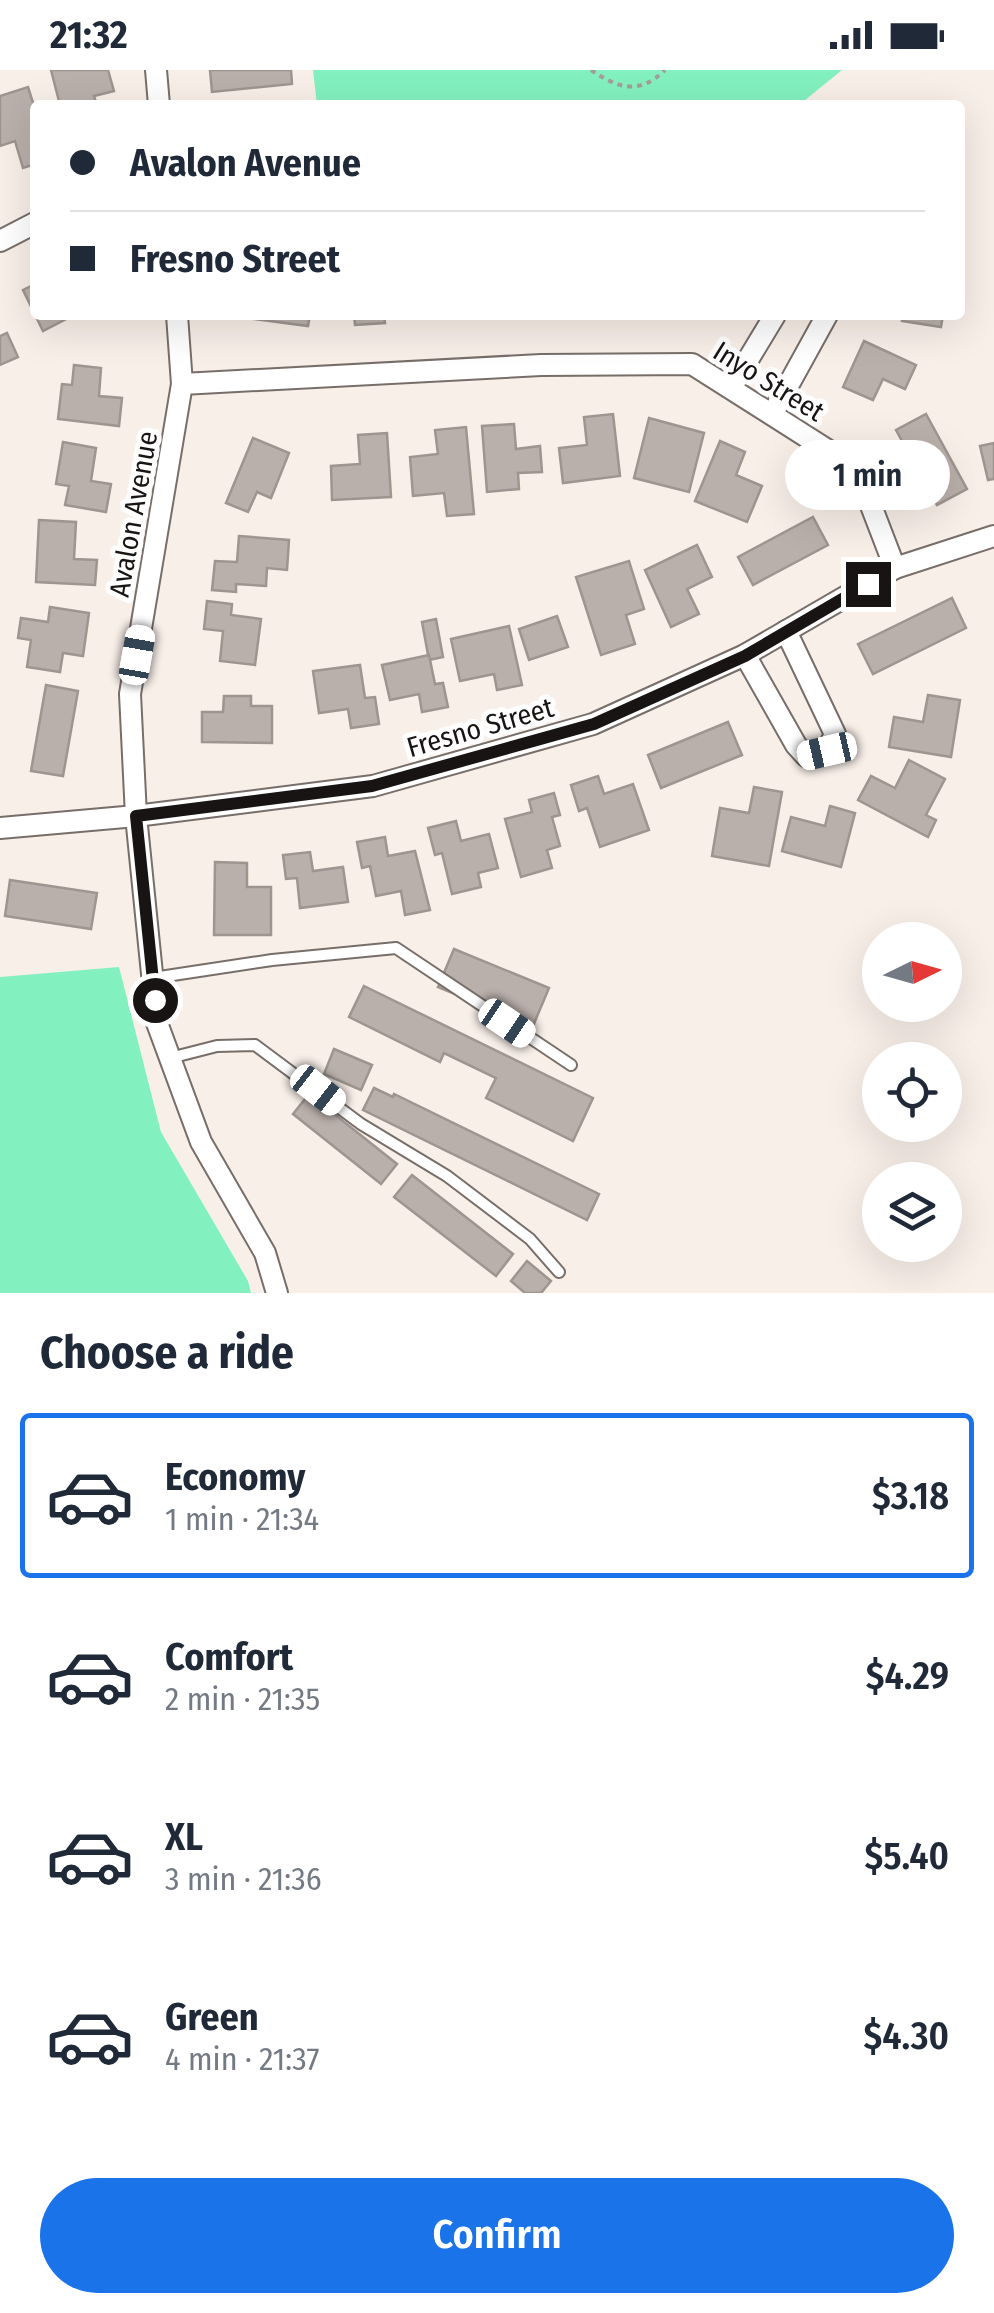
<!DOCTYPE html>
<html lang="en">
<head>
<meta charset="utf-8">
<style>
	:root { --surface:#fff; --page:#f6f6f7; --text:#1f2937; --muted:#747a83; --line:#e0e1e3; --accent:#1a73e8 }
	body { margin:0; font-family:"Fira Sans Condensed",sans-serif; background:var(--page); color:var(--text); height:100vh; display:flex; flex-direction:column; font-size:38px; white-space:nowrap }
	* { box-sizing:border-box; margin:0 }
	p { font-size:32px; color:var(--muted) }
	.icon { flex:none; width:55px; height:55px; fill:none; stroke:currentColor; stroke-width:2; stroke-linecap:round; stroke-linejoin:round }
	.map { position:relative; height:1223px; overflow:hidden }
	.panel { display:flex; flex-direction:column; background:var(--surface); flex:1 }
	.panel>* { flex:none }
	.hud { position:absolute; left:30px; top:30px; width:935px; height:220px; border-radius:10px; box-shadow:0 10px 40px #0002; display:grid; align-content:center; height:220px; padding:0 40px; background:var(--surface) }
	.needle { width:65px; rotate:85deg }
	.fabs { position:absolute; left:862px; top:852px; display:grid; gap:20px }
	.fabs a { display:grid; place-items:center; width:100px; height:100px; border-radius:50%; background:var(--surface); box-shadow:0 10px 40px #0002; font-size:50px }
	.end { position:absolute; width:45px; height:45px; margin:-22px; border:12px solid #181413; background:#fff; box-shadow:0 0 0 5px #fff }
	.from { border-radius:50% }
	.bubble { position:absolute; height:70px; border-radius:35px; background:var(--surface); box-shadow:0 10px 40px #0002; font-size:32px; font-weight:600; line-height:70px; text-align:center }
	.car { position:absolute; width:30px; height:60px; margin:-30px -15px; border-radius:12px; box-shadow:0 0 8px 2px #0007; background:linear-gradient(#fff 24%,#345 0 40%,#fff 0 76%,#345 0 86%,#fff 0) }
	.hud b { display:flex; align-items:center; gap:35px; height:95px; font-size:38px }
	.hud b+b { border-top:2px solid var(--line) }
	.hud i { width:25px; height:25px; background:var(--text) }
	ul { padding:0; list-style:none }
	li { display:flex; align-items:center; gap:30px; height:165px; margin:0 20px 15px; padding:0 20px; border:5px solid transparent; border-radius:10px }
	li div { flex:1 }
	li b { display:block; font-size:38px }
	li em { font-style:normal; font-weight:600 }
	li.selected { border-color:var(--accent) }
	li>.icon { width:90px; height:90px; stroke-width:1.5 }
	h2 { padding:0 40px; font-size:45px; line-height:120px }
	.primary-button { display:flex; gap:20px; margin-top:auto; padding:20px 40px }
	.primary-button a { flex:1; height:115px; border-radius:60px; background:var(--accent); color:#fff; font-size:40px; font-weight:600; line-height:115px; text-align:center }
	.status { display:flex; justify-content:space-between; align-items:center; height:70px; padding:0 50px; background:var(--surface); direction:ltr }
	.status svg { height:28px; fill:currentColor }
	.map>svg:first-child { display:block }
	.green { fill:#83f1bf }
	.building { fill:#bab0ab; stroke:#9e9590; stroke-width:2.5 }
	.lines { fill:none; stroke-linecap:round; stroke-linejoin:round }
	.lane-casing { stroke:#776e69; stroke-width:14 }
	.street-casing { stroke:#776e69; stroke-width:24 }
	.path { stroke:#a59d99; stroke-width:4; stroke-dasharray:5 5; stroke-linecap:butt }
	.lane { stroke:#fff; stroke-width:10 }
	.street { stroke:#fff; stroke-width:20 }
	.route { stroke:#181413; stroke-width:12 }
	.labels { text-anchor:middle; stroke-width:10; stroke-linejoin:round; paint-order:stroke }
	.street-label { font-size:28px; fill:#181413; stroke:#fefefe }
</style>
</head>
<body>
<div class="status"><b>21:32</b><svg viewBox="0 0 49 12"><path d="M0 12V9h3v3zM5 12V6h3v6zM10 12V3h3v9zM15 12V0h3v12zM26 1h20v11H26zM47 4h2v5h-2z"/></svg></div>
<div class="map">
<svg width="994" height="1223" viewBox="0 0 994 1223">
	<rect width="100%" height="100%" fill="#f9efe9"/>
	<!-- green -->
	<g class="green">
		<path d="M313,0H842L799,35H317Z"/>
		<path d="M119,897L161,1062L248,1211L251,1223H0V907Z"/>
	</g>
	<!-- building -->
	<g class="building">
		<path d="M51,0H108L114,21L94,26L97,35H60Z"/>
		<path d="M210,0H291L292,14L212,22Z"/>
		<path d="M28,17L35,39V94L23,98L15,71L0,76V26Z"/>
		<path d="M35,214V245H74L43,261L23,220Z"/>
		<path d="M223,245H310L308,256Z"/>
		<path d="M354,245H384L385,253L355,255Z"/>
		<path d="M903,245H943L941,257L902,251Z"/>
		<path d="M7,263L18,287L0,295V266Z"/>
		<path d="M864,271L916,295L905,319L883,309L873,330L843,317Z"/>
		<path d="M74,295L101,298L99,326L122,328L119,356L58,349L62,314L72,315Z"/>
		<path d="M613,344L620,406L563,413L559,378L587,375L584,347Z"/>
		<path d="M926,344L967,419L937,435L896,360Z"/>
		<path d="M649,348L704,363L689,422L634,408Z"/>
		<path d="M514,354L516,379L540,376L542,402L518,403L519,419L487,422L482,356Z"/>
		<path d="M466,357L474,444L447,446L444,423L413,426L410,387L438,384L435,360Z"/>
		<path d="M387,363L391,427L332,430L331,396L360,394L358,365Z"/>
		<path d="M253,368L289,383L271,428L257,422L248,442L226,433Z"/>
		<path d="M720,371L745,382L736,405L762,416L747,452L695,431Z"/>
		<path d="M63,372L96,378L91,411L111,414L106,442L65,435L69,416L56,414Z"/>
		<path d="M994,373V409L988,410L980,376Z"/>
		<path d="M813,447L828,475L753,515L738,487Z"/>
		<path d="M39,450L76,452L74,489L97,490L95,515L36,512Z"/>
		<path d="M239,466L289,470L287,500L267,498L266,516L236,514V522L212,520L215,491L237,492Z"/>
		<path d="M697,475L712,507L687,519L699,544L671,557L645,500Z"/>
		<path d="M629,491L644,539L626,545L635,574L601,585L576,507Z"/>
		<path d="M952,528L966,558L873,604L858,574Z"/>
		<path d="M207,531L232,534L231,545L261,549L255,595L220,591L223,561L204,559Z"/>
		<path d="M50,537L89,543L83,586L63,583L60,602L27,597L31,570L18,568L21,548L48,552Z"/>
		<path d="M557,546L568,577L529,590L519,559Z"/>
		<path d="M436,549L443,587L429,590L422,552Z"/>
		<path d="M509,556L522,615L497,620L494,604L460,611L451,569Z"/>
		<path d="M429,585L435,614L443,613L448,637L422,642L419,624L390,630L382,595Z"/>
		<path d="M360,595L365,628L375,627L379,654L351,658L348,639L319,643L313,601Z"/>
		<path d="M46,615L78,621L63,706L31,701Z"/>
		<path d="M928,625L960,630L951,687L889,677L894,647L923,652Z"/>
		<path d="M224,626H251V636H272V673L202,672V642H223Z"/>
		<path d="M728,652L742,685L661,718L648,685Z"/>
		<path d="M909,690L945,709L926,745L936,750L928,767L858,730L871,706L895,718Z"/>
		<path d="M598,706L604,724L633,714L649,760L600,777L587,738L579,741L571,715Z"/>
		<path d="M754,717L782,722L769,796L712,786L720,738L749,743Z"/>
		<path d="M554,723L560,745L552,747L560,776L547,780L552,798L521,807L505,749L532,742L529,730Z"/>
		<path d="M830,736L855,743L841,797L782,781L791,747L825,756Z"/>
		<path d="M456,751L461,771L489,764L498,798L478,803L481,817L452,824L442,783L435,785L428,758Z"/>
		<path d="M385,767L388,786L415,781L430,840L405,845L401,821L376,826L370,796L362,798L357,772Z"/>
		<path d="M310,782L313,801L343,797L348,832L300,838L297,808L286,809L283,785Z"/>
		<path d="M215,792L247,793V817H271V865H214Z"/>
		<path d="M10,810L97,823L91,859L5,846Z"/>
		<path d="M454,879L549,918L533,956L438,917Z"/>
		<path d="M364,916L593,1028L573,1071L486,1028L496,1008L444,983L440,992L349,947Z"/>
		<path d="M334,979L372,995L361,1020L324,1004Z"/>
		<path d="M374,1018L393,1027L394,1024L599,1124L587,1150L363,1040Z"/>
		<path d="M309,1024L397,1094L381,1114L293,1044Z"/>
		<path d="M412,1105L513,1184L496,1206L394,1127Z"/>
		<path d="M527,1191L551,1211L541,1223H525L511,1211Z"/>
	</g>
	<g class="lines">
		<!-- lane casing -->
		<g class="lane-casing">
			<g id="lane">
				<path d="M153,908L272,890L396,878L571,995"/>
				<path d="M170,988L217,976L255,975L361,1054L447,1106L530,1169L559,1202"/>
			</g>
		</g>
		<!-- street casing -->
		<g class="street-casing">
			<g id="street">
				<path d="M156,0L159,35"/>
				<path d="M0,171L35,153"/>
				<path d="M177,245L182,314L130,624L136,746L157,953L201,1072L265,1183L277,1223"/>
				<path d="M182,314L541,295L692,294L829,381L870,433L895,498"/>
				<path d="M731,318L775,245"/>
				<path d="M773,343L827,245"/>
				<path d="M745,585L796,675L806,686L827,681L835,664L786,561"/>
				<path d="M0,758L136,746L373,716L593,654L745,585L895,498L994,466"/>
			</g>
		</g>
		<!-- path -->
		<path class="path" d="M591,0C619,19 639,25 665,0"/>
		<!-- lane -->
		<use href="#lane" class="lane"/>
		<!-- street -->
		<use href="#street" class="street"/>
	</g>
	<g class="lines">
		<!-- route -->
		<path class="route" d="M155,930L136,746L372,716L594,654L745,586L868,514"/>
	</g>
	<g class="labels">
		<!-- street labels -->
		<g class="street-label">
			<text transform="translate(769 311) rotate(32)" y="10">Inyo Street</text>
			<text transform="translate(133 444) rotate(-80)" y="10">Avalon Avenue</text>
			<text transform="translate(480 657) rotate(-16)" y="10">Fresno Street</text>
		</g>
	</g>
</svg>
<div class="fabs">
<a><svg class="needle" viewBox="-14 -14 28 28"><path d="M0-13l5 13h-10z" fill="#e53935"/><path d="M0 13l5-13h-10z" fill="#747a83"/></svg></a>
<a><svg class="icon" aria-label="locate" viewBox="0 0 24 24"><circle cx="12" cy="12" r="6"/><path d="M12 2v4M12 18v4M2 12h4M18 12h4"/></svg></a>
<a><svg class="icon" aria-label="layers" viewBox="0 0 24 24"><path d="M12 4l9 5-9 5-9-5zM3 14l9 5 9-5"/></svg></a>
</div>
<i class="end from" style="left:155px;top:930px"></i>
<i class="end" style="left:868px;top:514px"></i>
<div class="bubble" style="left:785px;top:370px;width:165px">1 min</div>
<i class="car" style="left:137px;top:585px;rotate:10deg"></i>
<i class="car" style="left:827px;top:681px;rotate:257deg"></i>
<i class="car" style="left:507px;top:953px;rotate:124deg"></i>
<i class="car" style="left:318px;top:1020px;rotate:128deg"></i>
<div class="hud">
<b><i class="from"></i>Avalon Avenue</b>
<b><i></i>Fresno Street</b>
</div>
</div>
<section class="panel">
<h2>Choose a ride</h2>
<ul>
<li class="selected"><svg class="icon" aria-label="car" viewBox="0 0 24 24"><path d="M5 17H2v-5l4-1 3-4h7l3 4 3 1v5h-3M9 17h6M6 11h13"/><circle cx="7" cy="17" r="2"/><circle cx="17" cy="17" r="2"/></svg><div><b>Economy</b><p>1 min · 21:34</p></div><em>$3.18</em></li>
<li><svg class="icon" aria-label="car" viewBox="0 0 24 24"><path d="M5 17H2v-5l4-1 3-4h7l3 4 3 1v5h-3M9 17h6M6 11h13"/><circle cx="7" cy="17" r="2"/><circle cx="17" cy="17" r="2"/></svg><div><b>Comfort</b><p>2 min · 21:35</p></div><em>$4.29</em></li>
<li><svg class="icon" aria-label="car" viewBox="0 0 24 24"><path d="M5 17H2v-5l4-1 3-4h7l3 4 3 1v5h-3M9 17h6M6 11h13"/><circle cx="7" cy="17" r="2"/><circle cx="17" cy="17" r="2"/></svg><div><b>XL</b><p>3 min · 21:36</p></div><em>$5.40</em></li>
<li><svg class="icon" aria-label="car" viewBox="0 0 24 24"><path d="M5 17H2v-5l4-1 3-4h7l3 4 3 1v5h-3M9 17h6M6 11h13"/><circle cx="7" cy="17" r="2"/><circle cx="17" cy="17" r="2"/></svg><div><b>Green</b><p>4 min · 21:37</p></div><em>$4.30</em></li>
</ul>
<div class="primary-button"><a>Confirm</a></div>
</section>
</body>
</html>
